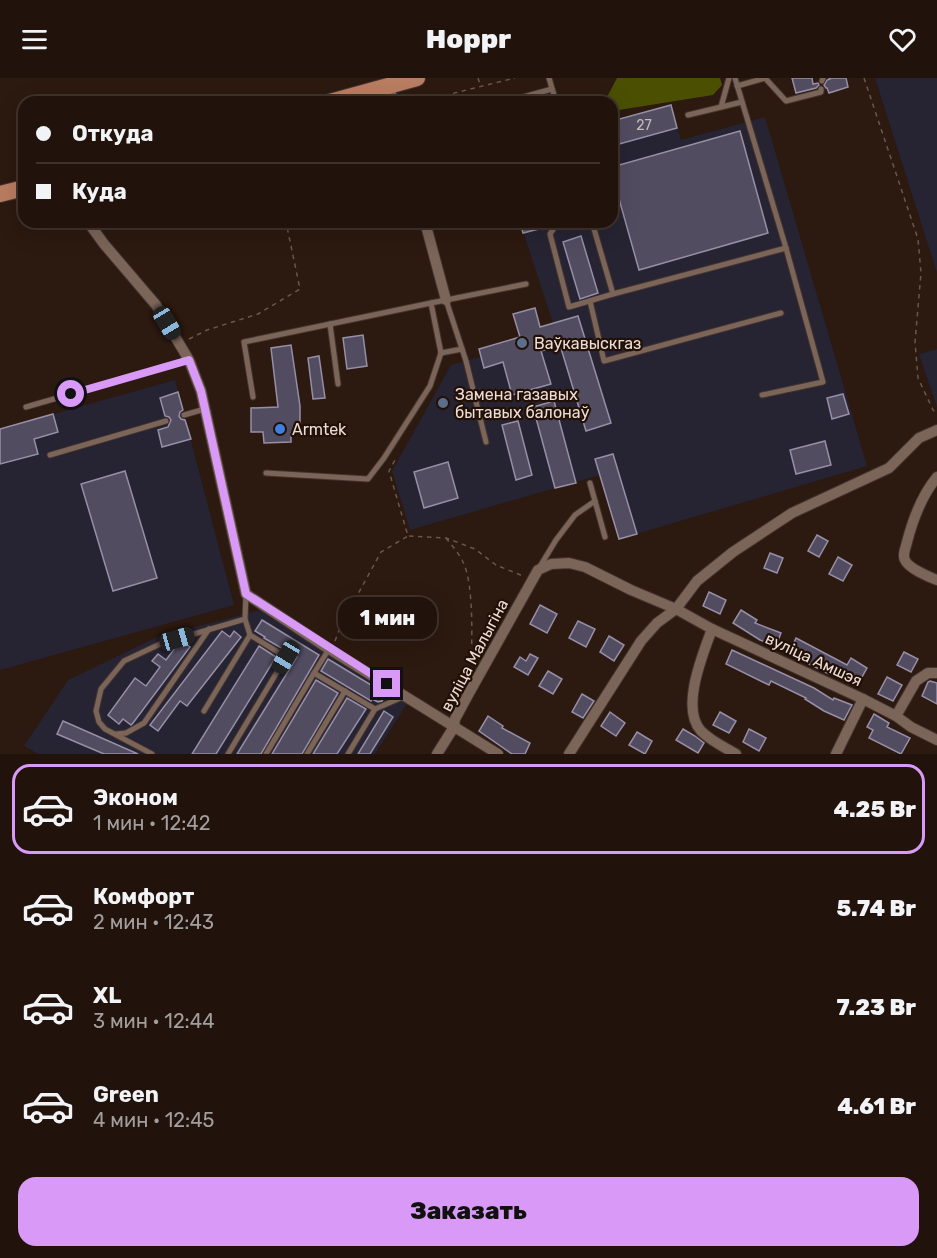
<!DOCTYPE html>
<html lang="ru">
<head>
<meta charset="utf-8">
<style>
	:root { --surface:#21130b; --page:#291c14; --text:#f1f3f6; --muted:#a29e9d; --line:#3e322c; --accent:#d99af7 }
	body { margin:0; font-family:Rubik,sans-serif; background:var(--page); color:var(--text); height:100vh; display:flex; flex-direction:column; font-size:22px; white-space:nowrap }
	* { box-sizing:border-box; margin:0 }
	p { font-size:20px; color:var(--muted) }
	.icon { flex:none; width:33px; height:33px; fill:none; stroke:currentColor; stroke-width:2; stroke-linecap:round; stroke-linejoin:round }
	.map { position:relative; height:676px; overflow:hidden }
	.sheet { display:flex; flex-direction:column; background:var(--surface); flex:1 }
	.sheet>* { flex:none }
	.top-card { position:absolute; left:18px; top:18px; width:600px; height:132px; border-radius:18px; box-shadow:0 6px 24px #0002,0 0 0 2px var(--line); display:grid; align-content:center; height:132px; padding:0 18px; background:var(--surface) }
	.end { position:absolute; width:27px; height:27px; margin:-14px; border:8px solid #d99af7; background:#111; box-shadow:0 0 0 3px #111 }
	.from { border-radius:50% }
	.bubble { position:absolute; height:42px; border-radius:18px; background:var(--surface); box-shadow:0 6px 24px #0002,0 0 0 2px var(--line); font-size:20px; font-weight:800; line-height:42px; text-align:center }
	.car { position:absolute; width:18px; height:36px; margin:-18px -9px; border-radius:8px; box-shadow:0 0 4px 2px #0007; background:linear-gradient(#222 24%,#8ab4d8 0 40%,#222 0 76%,#8ab4d8 0 86%,#222 0) }
	.top-card b { display:flex; align-items:center; gap:21px; height:57px; font-size:22px }
	.top-card b+b { border-top:2px solid var(--line) }
	.top-card i { width:15px; height:15px; background:var(--text) }
	ul { padding:10px 0 0; list-style:none }
	li { display:flex; align-items:center; gap:18px; height:90px; margin:0 12px 9px; padding:0 6px; border:3px solid transparent; border-radius:18px }
	li div { flex:1 }
	li b { display:block; font-size:22px }
	li em { font-style:normal; font-weight:800 }
	li.active { border-color:var(--accent) }
	li>.icon { width:54px; height:54px; stroke-width:1.5 }
	.cta { display:flex; gap:12px; margin-top:auto; padding:12px 18px }
	.cta a { flex:1; height:69px; border-radius:18px; background:var(--accent); color:#111; font-size:24px; font-weight:800; line-height:69px; text-align:center }
	header { display:flex; justify-content:space-between; align-items:center; height:78px; padding:0 18px; background:var(--surface); font-size:27px; font-weight:800 }
	.map>svg:first-child { display:block }
	.industrial { fill:#262333 }
	.forest { fill:#4b4f02 }
	.building { fill:#524c61; stroke:#968fa7; stroke-width:1.5 }
	.lines { fill:none; stroke-linecap:round; stroke-linejoin:round }
	.lane-casing { stroke:#44342f; stroke-width:7 }
	.street-casing { stroke:#44342f; stroke-width:12 }
	.primary-casing { stroke:#44342f; stroke-width:18 }
	.path { stroke:#68574e; stroke-width:1.5; stroke-dasharray:4.5 4.5; stroke-linecap:butt }
	.lane { stroke:#7b6458; stroke-width:5 }
	.street { stroke:#7b6458; stroke-width:10 }
	.primary { stroke:#b97d61; stroke-width:16 }
	.route { stroke:#d99af7; stroke-width:8 }
	.service-dot { fill:#5c6f8a; stroke:#221006; stroke-width:2 }
	.shop-dot { fill:#3f7fe0; stroke:#221006; stroke-width:2 }
	.labels { text-anchor:middle; stroke-width:4.5; stroke-linejoin:round; paint-order:stroke }
	.number-label { font-size:14px; fill:#c6baba }
	.poi-label { font-size:16px; fill:#ecded7; stroke:#221006; text-anchor:start }
	.street-label { font-size:16px; fill:#ecded7; stroke:#221006 }
</style>
</head>
<body>
<header><svg class="icon" aria-label="menu" viewBox="0 0 24 24"><path d="M4 6h16M4 12h16M4 18h16"/></svg>Hoppr<svg class="icon" aria-label="heart" viewBox="0 0 24 24"><path d="M12 20l-8-8c-3-5 5-10 8-4 3-6 11-1 8 4z"/></svg></header>
<div class="map">
<svg width="937" height="676" viewBox="0 0 937 676">
	<rect width="100%" height="100%" fill="#2c190f"/>
	<!-- industrial -->
	<g class="industrial">
		<path d="M875,0H937V195Z"/>
		<path d="M671,27L681,62L765,39L867,388L619,461L600,397L410,452L392,393L451,287L481,279L485,289L547,271L553,245L520,144H612V43Z"/>
		<path d="M937,271V329L919,276Z"/>
		<path d="M175,302L234,527L0,592V351Z"/>
		<path d="M260,532L408,624L375,676H38L24,668L68,602L157,559Z"/>
	</g>
	<!-- forest -->
	<path class="forest" d="M617,0H720L722,7L713,17L619,32L612,31V24L605,23Z"/>
	<!-- building -->
	<g class="building">
		<path d="M792,0H812L813,6L818,5L819,7L816,10L796,15Z"/>
		<path d="M829,0H846L848,9L829,15L827,10H826L824,7L827,2L830,1Z"/>
		<path d="M671,27L677,50L612,68V43Z"/>
		<path d="M740,53L768,155L639,192L612,96V89Z"/>
		<path d="M520,144H552L550,148L523,155Z"/>
		<path d="M581,158L598,215L580,221L563,164Z"/>
		<path d="M535,230L540,249L578,238L611,345L586,353L560,267L541,273L551,306L512,317L503,284L484,290L479,271L520,259L513,236Z"/>
		<path d="M363,257L367,288L347,291L343,260Z"/>
		<path d="M291,267L300,328V355H291V364L264,365L263,354H251V330L278,329L271,270Z"/>
		<path d="M319,278L325,320L313,321L308,280Z"/>
		<path d="M178,314L183,332L180,334L179,338L181,341L185,342L191,361L162,369L158,352L168,349L171,342L169,339L165,338L160,320Z"/>
		<path d="M843,316L849,336L832,341L827,320Z"/>
		<path d="M554,323L576,405L555,410L533,329Z"/>
		<path d="M53,336L58,354L34,361L38,376L0,386V351Z"/>
		<path d="M518,343L532,397L516,402L502,347Z"/>
		<path d="M825,363L831,387L796,396L790,372Z"/>
		<path d="M613,376L637,456L619,461L595,381Z"/>
		<path d="M448,384L458,420L424,430L414,394Z"/>
		<path d="M125,393L157,500L113,513L81,406Z"/>
		<path d="M817,457L828,463L819,479L808,473Z"/>
		<path d="M770,475L783,480L777,495L764,490Z"/>
		<path d="M838,479L852,487L843,503L829,496Z"/>
		<path d="M709,514L726,522L720,536L703,528Z"/>
		<path d="M540,527L557,536L547,555L530,546Z"/>
		<path d="M741,532L757,542L755,545L781,555L776,568L760,562L733,545Z"/>
		<path d="M262,542L319,577L261,676H237L297,579L264,560L265,559L255,553Z"/>
		<path d="M578,543L595,551L586,569L569,560Z"/>
		<path d="M222,553L230,559L234,553L241,559L187,628L180,623L158,653L150,647Z"/>
		<path d="M609,558L624,567L614,583L600,574Z"/>
		<path d="M796,560L847,587L851,580L867,590L858,606L832,591L829,596L789,576Z"/>
		<path d="M183,564L190,569L133,645L131,647L123,641L119,646L108,637L135,600L146,608L160,589L152,583L158,576L166,582L178,566Z"/>
		<path d="M259,568L276,579L216,676H192Z"/>
		<path d="M732,572L814,610L833,622L834,620L852,627L844,642L824,633L805,621L806,620L771,603L769,607L726,586Z"/>
		<path d="M904,574L918,581L911,594L897,587Z"/>
		<path d="M530,576L538,580L528,597L514,589L520,579L526,583Z"/>
		<path d="M328,581L386,616L382,623L378,624L372,621L371,623L321,593Z"/>
		<path d="M548,593L562,601L553,616L539,608Z"/>
		<path d="M887,599L902,607L893,623L878,616Z"/>
		<path d="M316,602L338,615L302,676H272Z"/>
		<path d="M930,603L937,605V626L922,618L928,604Z"/>
		<path d="M582,616L594,623L583,640L572,634Z"/>
		<path d="M347,620L366,631L337,676H313Z"/>
		<path d="M384,633L393,639L370,676H358Z"/>
		<path d="M610,634L625,645L616,658L601,648Z"/>
		<path d="M720,634L736,643L729,655L713,647Z"/>
		<path d="M874,636L889,645L887,649L910,660L901,676L869,660L873,652L867,649Z"/>
		<path d="M488,638L503,648L502,650L530,665L525,676H512L479,653Z"/>
		<path d="M63,643L138,676H104L57,656Z"/>
		<path d="M683,651L695,658L704,665L698,675L676,662Z"/>
		<path d="M749,651L766,660L759,673L743,664Z"/>
		<path d="M637,654L652,663L645,676L629,667Z"/>
	</g>
	<g class="lines">
		<!-- lane casing -->
		<g class="lane-casing">
			<g id="lane">
				<path d="M549,0L556,24"/>
				<path d="M735,0L786,170L823,304L762,317"/>
				<path d="M765,0L786,23L821,14V11"/>
				<path d="M822,3L823,0"/>
				<path d="M737,8L765,0"/>
				<path d="M505,24L552,11"/>
				<path d="M721,29L729,0"/>
				<path d="M688,37L742,24"/>
				<path d="M558,144L550,156L569,229L613,216"/>
				<path d="M592,144L613,216L786,170"/>
				<path d="M446,222L466,283L486,364"/>
				<path d="M590,223L604,283L781,235"/>
				<path d="M330,246L338,306"/>
				<path d="M441,275L462,271"/>
				<path d="M253,319L244,264L431,225"/>
				<path d="M26,329L189,282"/>
				<path d="M184,337L205,331"/>
				<path d="M50,377L166,343"/>
				<path d="M266,395L368,401L384,380L430,308L441,275L431,225L526,206"/>
				<path d="M590,405L605,459"/>
				<path d="M539,490L556,462L575,437L595,423"/>
				<path d="M329,571L314,595L375,631"/>
				<path d="M204,633L250,557L245,541"/>
				<path d="M116,656L126,655L144,645L209,551"/>
				<path d="M152,676L105,651L99,644L96,633L101,611L124,583L160,566L245,541L246,516"/>
				<path d="M228,676L286,579L250,557"/>
				<path d="M266,676L314,595"/>
				<path d="M307,676L345,613"/>
				<path d="M348,676L375,631L405,618"/>
			</g>
		</g>
		<!-- street casing -->
		<g class="street-casing">
			<g id="street">
				<path d="M389,7L393,24"/>
				<path d="M88,144L104,166L156,227L189,282L201,313L246,516L329,571L498,676"/>
				<path d="M425,144L446,222"/>
				<path d="M937,399C922,417 913,441 907,464C906,469 902,477 905,482C908,490 929,499 937,502"/>
				<path d="M712,551C703,576 680,630 701,653C711,663 724,669 736,676"/>
				<path d="M896,638L916,603L928,595H937"/>
				<path d="M437,676L454,649L455,641L468,617L538,492L551,486L569,485L585,489L631,512L676,531L712,551L863,621L896,638L911,649L937,662"/>
				<path d="M569,676L641,563L657,545L676,531L697,503L733,474L792,435L889,390L919,360L937,352"/>
				<path d="M836,676L863,621"/>
			</g>
		</g>
		<!-- primary casing -->
		<g class="primary-casing">
			<g id="primary">
				<path d="M330,24L417,0"/>
				<path d="M0,116L24,110"/>
			</g>
		</g>
		<!-- path -->
		<g class="path">
			<path d="M478,0L480,7"/>
			<path d="M864,0L918,161L921,195L915,264L918,300L933,332L937,336"/>
			<path d="M418,24L515,0"/>
			<path d="M189,261L207,252L258,236L300,211L286,144"/>
			<path d="M409,458L446,460L475,471L496,487L523,498"/>
			<path d="M446,460C452,468 459,475 463,484C474,506 472,562 471,588"/>
			<path d="M335,563L341,547L381,474L408,458L389,393L395,382V379"/>
		</g>
		<!-- lane -->
		<use href="#lane" class="lane"/>
		<!-- street -->
		<use href="#street" class="street"/>
		<!-- primary -->
		<use href="#primary" class="primary"/>
	</g>
	<g class="lines">
		<!-- route -->
		<path class="route" d="M71,316L189,282L201,313L246,516L387,606"/>
	</g>
	<!-- markers -->
	<g class="service-dot">
		<circle cx="522" cy="265" r="6"/>
		<circle cx="443" cy="325" r="6"/>
	</g>
	<circle class="shop-dot" cx="280" cy="351" r="6"/>
	<g class="labels">
		<!-- number labels -->
		<g class="number-label">
			<text x="644" y="52">27</text>
		</g>
		<!-- poi labels -->
		<g class="poi-label">
			<text x="534" y="271">Ваўкавыскгаз</text>
			<text x="455" y="322">Замена газавых<tspan x="455" dy="18">бытавых балонаў</tspan></text>
			<text x="292" y="357">Armtek</text>
		</g>
		<!-- street labels -->
		<g class="street-label">
			<text transform="translate(474 577) rotate(-62)" y="6">вуліца Малыгіна</text>
			<text transform="translate(814 581) rotate(25)" y="6">вуліца Амшэя</text>
		</g>
	</g>
</svg>
<i class="end from" style="left:71px;top:316px"></i>
<i class="end" style="left:387px;top:606px"></i>
<div class="bubble" style="left:338px;top:519px;width:99px">1 мин</div>
<i class="car" style="left:167px;top:245px;rotate:149deg"></i>
<i class="car" style="left:177px;top:561px;rotate:74deg"></i>
<i class="car" style="left:286px;top:579px;rotate:211deg"></i>
<div class="top-card">
<b><i class="from"></i>Откуда</b>
<b><i></i>Куда</b>
</div>
</div>
<section class="sheet">
<ul>
<li class="active"><svg class="icon" aria-label="car" viewBox="0 0 24 24"><path d="M5 17H2v-5l4-1 3-4h7l3 4 3 1v5h-3M9 17h6M6 11h13"/><circle cx="7" cy="17" r="2"/><circle cx="17" cy="17" r="2"/></svg><div><b>Эконом</b><p>1 мин · 12:42</p></div><em>4.25 Br</em></li>
<li><svg class="icon" aria-label="car" viewBox="0 0 24 24"><path d="M5 17H2v-5l4-1 3-4h7l3 4 3 1v5h-3M9 17h6M6 11h13"/><circle cx="7" cy="17" r="2"/><circle cx="17" cy="17" r="2"/></svg><div><b>Комфорт</b><p>2 мин · 12:43</p></div><em>5.74 Br</em></li>
<li><svg class="icon" aria-label="car" viewBox="0 0 24 24"><path d="M5 17H2v-5l4-1 3-4h7l3 4 3 1v5h-3M9 17h6M6 11h13"/><circle cx="7" cy="17" r="2"/><circle cx="17" cy="17" r="2"/></svg><div><b>XL</b><p>3 мин · 12:44</p></div><em>7.23 Br</em></li>
<li><svg class="icon" aria-label="car" viewBox="0 0 24 24"><path d="M5 17H2v-5l4-1 3-4h7l3 4 3 1v5h-3M9 17h6M6 11h13"/><circle cx="7" cy="17" r="2"/><circle cx="17" cy="17" r="2"/></svg><div><b>Green</b><p>4 мин · 12:45</p></div><em>4.61 Br</em></li>
</ul>
<div class="cta"><a>Заказать</a></div>
</section>
</body>
</html>
